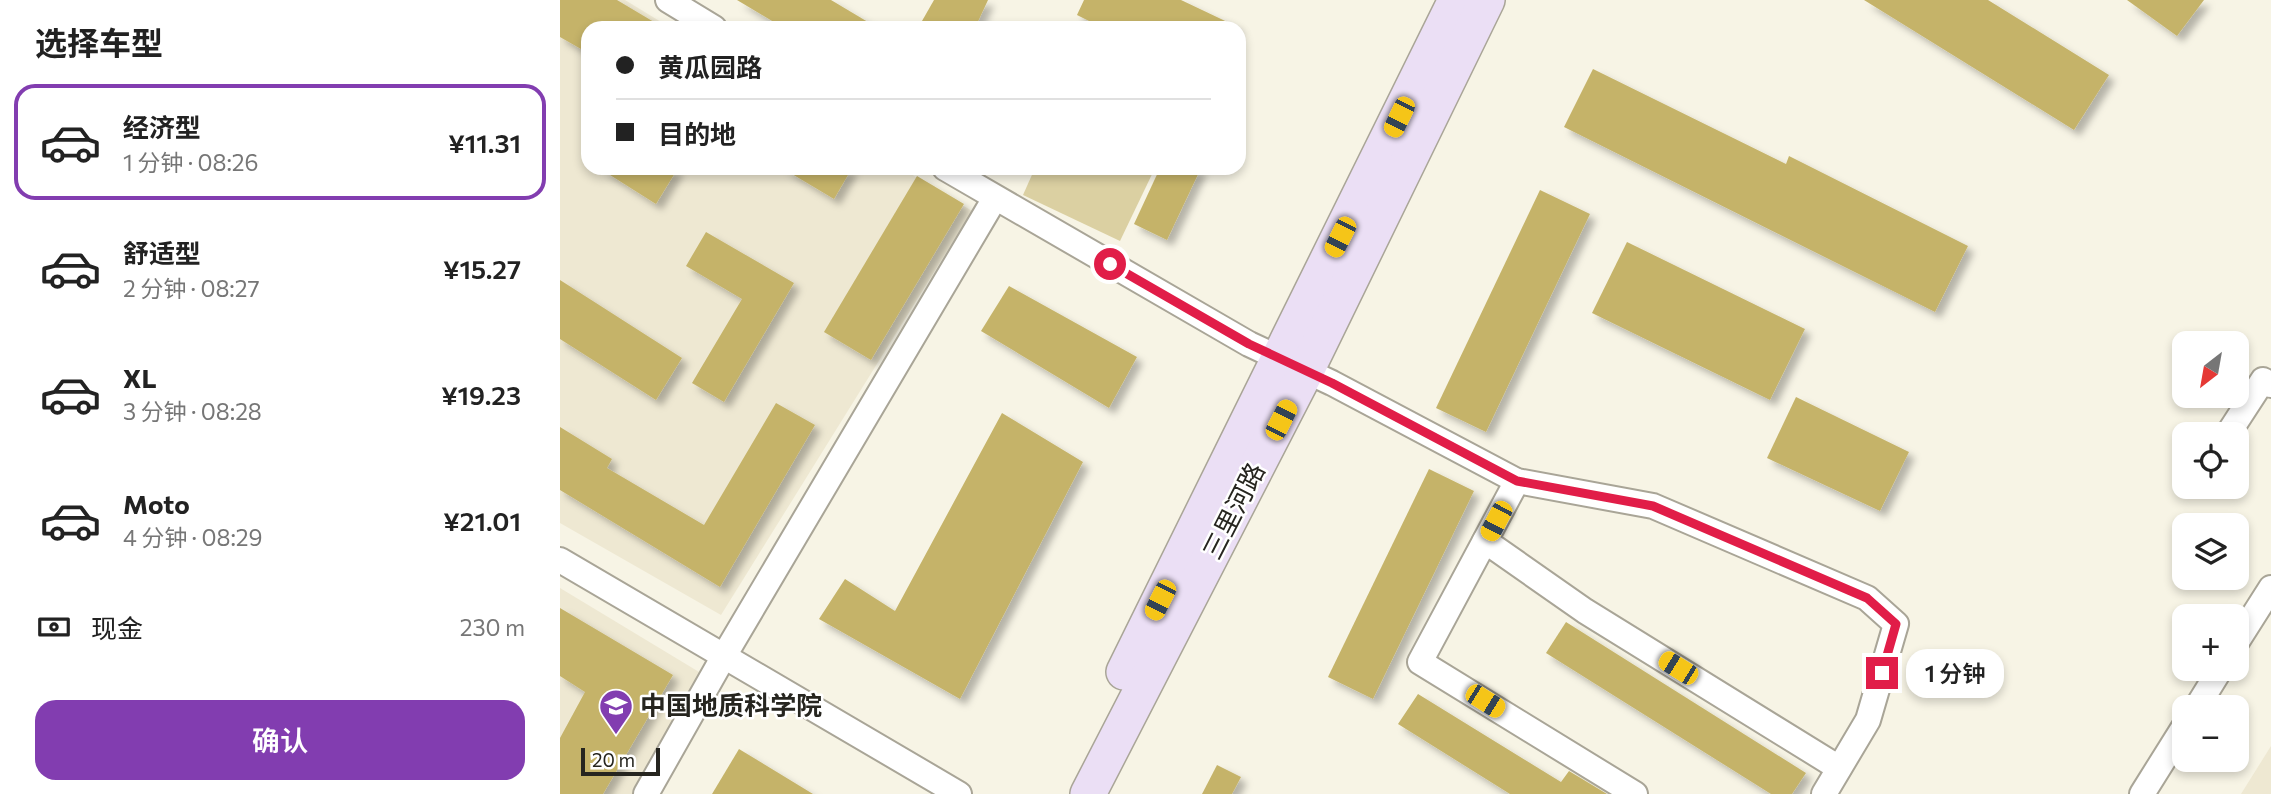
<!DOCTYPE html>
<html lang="zh">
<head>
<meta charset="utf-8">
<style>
	:root { --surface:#fff; --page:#f2f2f2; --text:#222; --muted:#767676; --line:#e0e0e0; --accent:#823db0 }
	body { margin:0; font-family:Commissioner,"Noto Sans SC",sans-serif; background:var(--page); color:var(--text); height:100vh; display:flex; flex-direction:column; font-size:26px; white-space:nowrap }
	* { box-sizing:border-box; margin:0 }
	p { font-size:23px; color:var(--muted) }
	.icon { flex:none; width:38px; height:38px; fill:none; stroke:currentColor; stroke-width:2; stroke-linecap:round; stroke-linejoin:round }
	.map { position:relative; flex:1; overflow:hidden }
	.panel { display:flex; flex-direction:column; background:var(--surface); width:560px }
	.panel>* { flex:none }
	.top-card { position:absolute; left:21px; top:21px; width:665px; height:154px; border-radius:21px; box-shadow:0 4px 10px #0003; display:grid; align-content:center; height:154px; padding:0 35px; background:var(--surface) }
	.needle { width:46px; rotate:211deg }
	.controls { position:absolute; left:1612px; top:331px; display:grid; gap:14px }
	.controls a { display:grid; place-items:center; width:77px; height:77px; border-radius:14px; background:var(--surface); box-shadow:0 4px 10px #0003; font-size:35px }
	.scale { position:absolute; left:21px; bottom:18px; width:79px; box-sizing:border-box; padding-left:7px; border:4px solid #26251f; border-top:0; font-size:19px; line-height:24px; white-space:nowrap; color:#26251f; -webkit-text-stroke:5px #fff; paint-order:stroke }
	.end { position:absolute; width:32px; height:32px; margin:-16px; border:9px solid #e11d48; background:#fff; box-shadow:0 0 0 4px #fff }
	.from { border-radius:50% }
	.bubble { position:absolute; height:49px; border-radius:21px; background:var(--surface); box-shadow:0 4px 10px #0003; font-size:23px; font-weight:600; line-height:49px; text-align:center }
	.car { position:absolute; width:21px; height:42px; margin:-21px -10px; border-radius:9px; box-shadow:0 0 5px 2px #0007; background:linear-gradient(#f5c518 24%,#345 0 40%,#f5c518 0 76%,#345 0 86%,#f5c518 0) }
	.top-card b { display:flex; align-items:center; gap:24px; height:66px; font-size:26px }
	.top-card b+b { border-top:2px solid var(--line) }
	.top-card i { width:18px; height:18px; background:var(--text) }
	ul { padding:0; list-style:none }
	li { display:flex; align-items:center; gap:21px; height:116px; margin:0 14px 10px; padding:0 21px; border:4px solid transparent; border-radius:21px }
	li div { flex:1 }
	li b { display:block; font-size:26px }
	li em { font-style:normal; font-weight:600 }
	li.current { border-color:var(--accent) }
	li>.icon { width:63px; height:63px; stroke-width:1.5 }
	h2 { padding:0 35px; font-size:32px; line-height:84px }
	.pay { display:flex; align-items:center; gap:18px; height:77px; padding:0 35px; font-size:26px }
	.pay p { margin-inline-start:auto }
	.primary-button { display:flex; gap:14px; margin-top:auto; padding:14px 35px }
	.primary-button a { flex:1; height:80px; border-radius:21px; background:var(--accent); color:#fff; font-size:28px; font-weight:600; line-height:80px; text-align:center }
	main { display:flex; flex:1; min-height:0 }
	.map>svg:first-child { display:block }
	.built { fill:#eee8d2 }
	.green { fill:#dbd0a2 }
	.building { fill:#c5b369; filter:url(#shadow) }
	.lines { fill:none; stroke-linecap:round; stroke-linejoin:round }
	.street-casing { stroke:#a9a597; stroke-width:28 }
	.secondary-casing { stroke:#a9a597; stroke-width:38 }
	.street { stroke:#fff; stroke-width:24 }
	.secondary { stroke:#ebdff5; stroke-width:35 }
	.route { stroke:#e11d48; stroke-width:9 }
	.labels { text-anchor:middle; stroke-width:5; stroke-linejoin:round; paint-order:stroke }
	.street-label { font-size:26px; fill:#26251f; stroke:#fff }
	.poi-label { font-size:26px; font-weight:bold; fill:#26251f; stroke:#fff; text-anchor:start }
</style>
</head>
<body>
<main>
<section class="panel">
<h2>选择车型</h2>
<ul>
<li class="current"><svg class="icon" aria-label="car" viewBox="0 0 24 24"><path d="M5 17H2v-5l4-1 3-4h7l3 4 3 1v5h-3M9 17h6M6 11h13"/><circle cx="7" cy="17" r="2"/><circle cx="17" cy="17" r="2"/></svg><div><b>经济型</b><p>1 分钟 · 08:26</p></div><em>¥11.31</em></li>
<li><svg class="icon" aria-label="car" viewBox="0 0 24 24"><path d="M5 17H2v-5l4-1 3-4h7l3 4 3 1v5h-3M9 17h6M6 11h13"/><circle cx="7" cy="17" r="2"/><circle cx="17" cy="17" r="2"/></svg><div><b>舒适型</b><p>2 分钟 · 08:27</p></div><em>¥15.27</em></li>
<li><svg class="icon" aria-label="car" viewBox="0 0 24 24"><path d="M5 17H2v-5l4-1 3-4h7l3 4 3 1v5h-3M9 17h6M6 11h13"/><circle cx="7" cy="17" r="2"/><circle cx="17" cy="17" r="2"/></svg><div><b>XL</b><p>3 分钟 · 08:28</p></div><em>¥19.23</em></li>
<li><svg class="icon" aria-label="car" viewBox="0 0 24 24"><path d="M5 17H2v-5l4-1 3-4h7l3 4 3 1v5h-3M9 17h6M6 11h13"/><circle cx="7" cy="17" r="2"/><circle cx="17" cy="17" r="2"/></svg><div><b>Moto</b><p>4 分钟 · 08:29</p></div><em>¥21.01</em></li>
</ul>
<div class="pay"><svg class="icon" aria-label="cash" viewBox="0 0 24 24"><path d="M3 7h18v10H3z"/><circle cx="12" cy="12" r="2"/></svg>现金<p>230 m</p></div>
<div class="primary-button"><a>确认</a></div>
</section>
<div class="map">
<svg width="1711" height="794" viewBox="0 0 1711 794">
	<defs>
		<filter id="shadow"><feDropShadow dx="6" dy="6" stdDeviation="3.5" flood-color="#0004"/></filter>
	</defs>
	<rect width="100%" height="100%" fill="#f7f4e5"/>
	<!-- built -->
	<g class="built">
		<path d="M0,0H65L111,28H28V168H341L412,211L161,615L0,523Z"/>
		<path d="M0,588L149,678L76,794H0Z"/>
		<path d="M1711,746V794H1681Z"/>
	</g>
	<!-- green -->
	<path class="green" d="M475,168H595L560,241L463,195Z"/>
	<!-- building -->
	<g class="building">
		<path d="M0,0H57L104,28H28V53L0,37Z"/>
		<path d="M177,0H271L318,28H224Z"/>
		<path d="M374,0H428L415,28H358Z"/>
		<path d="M524,0H621L680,28H543L517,15Z"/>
		<path d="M1304,0H1428L1549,75L1514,130Z"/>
		<path d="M1567,0H1644L1617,36Z"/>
		<path d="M1033,69L1226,164L1229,156L1408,246L1375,312L1004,127Z"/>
		<path d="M39,168H118L96,204Z"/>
		<path d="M222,168H292L274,199Z"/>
		<path d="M600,168H641L607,240L574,224Z"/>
		<path d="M357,176L404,204L311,360L264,332Z"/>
		<path d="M980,190L1030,214L926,432L876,408Z"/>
		<path d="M146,232L234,283L164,402L132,383L182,299L126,266Z"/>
		<path d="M1067,242L1245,329L1210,400L1032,313Z"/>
		<path d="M0,280L122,358L96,400L0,339Z"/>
		<path d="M449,286L577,357L549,408L421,331Z"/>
		<path d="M1236,397L1349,452L1320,511L1207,458Z"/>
		<path d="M216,403L255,425L160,587L0,490V427L52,459L47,468L144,525Z"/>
		<path d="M442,413L523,462L400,699L259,619L285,579L335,611Z"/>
		<path d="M869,469L914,491L813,699L768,677Z"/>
		<path d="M0,608L113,675L43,794H0V738L25,692L0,676Z"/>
		<path d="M1006,622L1246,773L1232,794H1211L986,653Z"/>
		<path d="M858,694L1001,782L1009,771L1047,794H950L838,724Z"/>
		<path d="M179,749L253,794H152Z"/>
		<path d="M657,765L681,777L672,794H642Z"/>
	</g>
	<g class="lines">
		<!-- street casing -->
		<g class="street-casing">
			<g id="street">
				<path d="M108,0L154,28"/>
				<path d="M385,168L689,344L772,383L957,481L1093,506L1307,598L1336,624L1308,720L1264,794"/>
				<path d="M1668,434L1703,380L1711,385"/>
				<path d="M957,481L860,662L1075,794"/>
				<path d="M925,541L1025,611L1279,768"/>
				<path d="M0,560L399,794"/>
				<path d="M1676,643L1711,588"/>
				<path d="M1637,707L1661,668"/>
				<path d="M86,794L164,656L435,198"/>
				<path d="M1582,794L1624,727"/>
			</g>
		</g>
		<!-- secondary casing -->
		<g class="secondary-casing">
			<g id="secondary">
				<path d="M564,672L896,0"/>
				<path d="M528,794L746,371L927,0"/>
			</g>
		</g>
		<!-- street -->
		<use href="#street" class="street"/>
		<!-- secondary -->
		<use href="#secondary" class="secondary"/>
	</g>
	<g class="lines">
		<!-- route -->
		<path class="route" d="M550,264L689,344L772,383L957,481L1093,506L1307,598L1336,624L1322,673"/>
	</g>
	<!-- icons -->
	<defs>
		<g id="university-pin" transform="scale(1.75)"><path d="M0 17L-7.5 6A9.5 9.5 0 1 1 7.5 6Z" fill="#823db0" stroke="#fff"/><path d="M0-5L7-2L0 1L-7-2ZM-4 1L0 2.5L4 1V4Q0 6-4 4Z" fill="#fff"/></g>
	</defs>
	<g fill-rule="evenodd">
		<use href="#university-pin" x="56" y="706"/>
	</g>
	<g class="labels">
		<!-- street labels -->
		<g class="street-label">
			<text transform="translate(674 511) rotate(-63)" y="9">三里河路</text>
		</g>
		<!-- poi labels -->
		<g class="poi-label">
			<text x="80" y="715">中国地质科学院</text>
		</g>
	</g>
</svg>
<div class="controls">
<a><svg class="needle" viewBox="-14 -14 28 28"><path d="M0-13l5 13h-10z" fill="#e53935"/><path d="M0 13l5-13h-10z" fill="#767676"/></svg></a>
<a><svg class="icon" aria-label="locate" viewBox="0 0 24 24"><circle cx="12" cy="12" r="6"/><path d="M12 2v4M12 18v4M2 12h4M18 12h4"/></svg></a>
<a><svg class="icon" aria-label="layers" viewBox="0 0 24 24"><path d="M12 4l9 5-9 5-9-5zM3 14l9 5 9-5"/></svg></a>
<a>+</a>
<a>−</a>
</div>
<div class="scale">20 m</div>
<i class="end from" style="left:550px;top:264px"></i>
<i class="end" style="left:1322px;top:673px"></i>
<div class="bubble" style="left:1346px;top:649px;width:98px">1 分钟</div>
<i class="car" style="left:839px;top:117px;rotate:206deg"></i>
<i class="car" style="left:780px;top:237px;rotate:207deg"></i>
<i class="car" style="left:721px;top:420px;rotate:27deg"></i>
<i class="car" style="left:936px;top:521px;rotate:208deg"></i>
<i class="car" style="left:600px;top:600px;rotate:207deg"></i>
<i class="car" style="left:1118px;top:668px;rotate:302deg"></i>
<i class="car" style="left:925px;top:701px;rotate:122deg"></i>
<div class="top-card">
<b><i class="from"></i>黄瓜园路</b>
<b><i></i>目的地</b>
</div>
</div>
</main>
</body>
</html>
